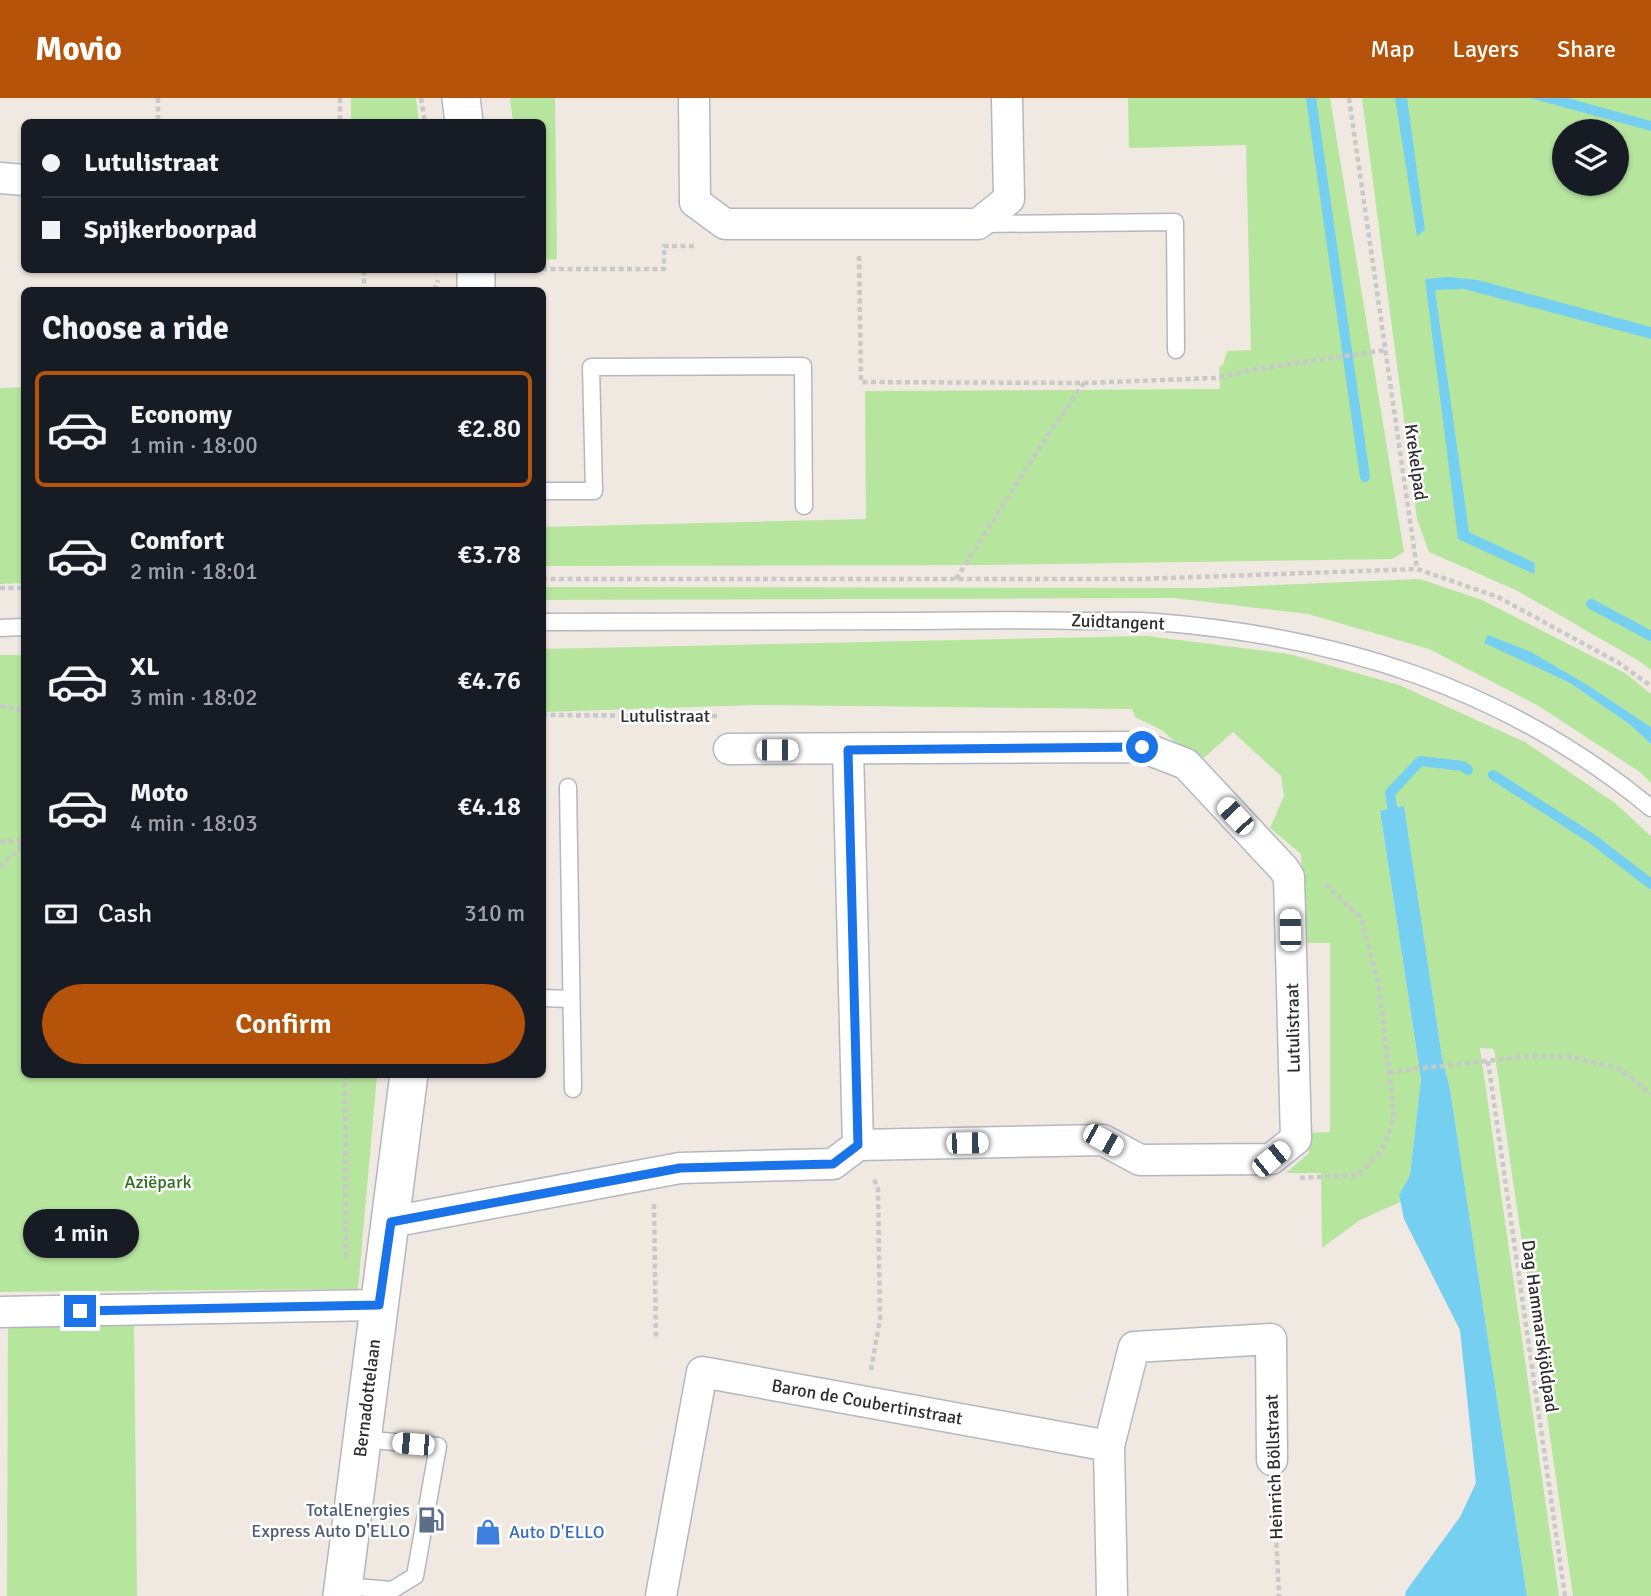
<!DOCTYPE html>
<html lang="en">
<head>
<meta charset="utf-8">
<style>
	:root { --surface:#171b24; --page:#242831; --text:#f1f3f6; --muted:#9ea1a6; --line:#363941; --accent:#b45309 }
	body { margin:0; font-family:Signika,sans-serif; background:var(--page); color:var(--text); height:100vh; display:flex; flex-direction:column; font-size:26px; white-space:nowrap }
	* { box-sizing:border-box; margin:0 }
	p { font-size:23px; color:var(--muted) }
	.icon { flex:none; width:38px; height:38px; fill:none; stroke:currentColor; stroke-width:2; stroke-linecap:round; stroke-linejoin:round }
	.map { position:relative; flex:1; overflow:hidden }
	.details { position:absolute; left:21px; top:189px; width:525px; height:791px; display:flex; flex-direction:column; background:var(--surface); border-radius:10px; box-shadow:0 2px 5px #0004 }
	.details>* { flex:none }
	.hud { position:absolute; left:21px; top:21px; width:525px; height:154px; border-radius:10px; box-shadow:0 2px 5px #0004; display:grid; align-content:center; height:154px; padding:0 21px; background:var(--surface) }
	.buttons { position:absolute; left:1552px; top:21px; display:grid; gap:14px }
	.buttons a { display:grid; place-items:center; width:77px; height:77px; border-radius:50%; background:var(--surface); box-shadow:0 2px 5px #0004; font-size:35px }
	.end { position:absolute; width:32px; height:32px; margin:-16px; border:9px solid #1a73e8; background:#fff; box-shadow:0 0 0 4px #fff }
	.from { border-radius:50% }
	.bubble { position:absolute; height:49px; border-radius:24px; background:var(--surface); box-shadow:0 2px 5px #0004; font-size:23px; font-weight:600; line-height:49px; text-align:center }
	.car { position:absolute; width:21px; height:42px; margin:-21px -10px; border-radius:9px; box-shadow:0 0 5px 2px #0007; background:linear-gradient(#fff 24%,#345 0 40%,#fff 0 76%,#345 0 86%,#fff 0) }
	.hud b { display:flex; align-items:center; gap:24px; height:66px; font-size:26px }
	.hud b+b { border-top:2px solid var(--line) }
	.hud i { width:18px; height:18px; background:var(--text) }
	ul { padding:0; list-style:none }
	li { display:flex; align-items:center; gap:21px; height:116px; margin:0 14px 10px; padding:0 7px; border:4px solid transparent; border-radius:10px }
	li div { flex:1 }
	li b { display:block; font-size:26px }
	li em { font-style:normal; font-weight:600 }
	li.selected { border-color:var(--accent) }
	li>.icon { width:63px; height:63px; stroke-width:1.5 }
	h2 { padding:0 21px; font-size:32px; line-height:84px }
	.pay { display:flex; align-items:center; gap:18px; height:77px; padding:0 21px; font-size:26px }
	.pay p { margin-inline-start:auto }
	.button { display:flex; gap:14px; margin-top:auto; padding:14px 21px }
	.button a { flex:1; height:80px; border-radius:42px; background:var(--accent); color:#fff; font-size:28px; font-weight:600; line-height:80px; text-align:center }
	header { display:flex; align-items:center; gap:42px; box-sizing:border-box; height:98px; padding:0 35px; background:var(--accent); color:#fff }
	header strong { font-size:33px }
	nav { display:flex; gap:38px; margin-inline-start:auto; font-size:24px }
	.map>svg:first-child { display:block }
	.green { fill:#b6e59e; fill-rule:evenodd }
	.water { fill:#75cff0 }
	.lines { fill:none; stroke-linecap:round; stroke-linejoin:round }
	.stream { stroke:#75cff0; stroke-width:10 }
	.service-casing { stroke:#b4b7c1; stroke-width:19 }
	.minor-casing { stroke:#b4b7c1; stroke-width:33 }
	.tertiary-casing { stroke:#b4b7c1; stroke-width:40 }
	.path { stroke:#c9c9c9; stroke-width:4.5; stroke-dasharray:5 3.5; stroke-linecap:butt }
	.service { stroke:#fff; stroke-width:16 }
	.minor { stroke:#fff; stroke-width:30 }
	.tertiary { stroke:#fff; stroke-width:37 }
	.route { stroke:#1a73e8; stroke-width:9 }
	.labels { text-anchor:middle; stroke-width:5; stroke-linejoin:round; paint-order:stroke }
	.street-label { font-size:18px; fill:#2e2e2e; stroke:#fff }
	.park-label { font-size:18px; fill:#2c6e1b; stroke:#fff }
	.service-label { font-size:18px; fill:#4e5e75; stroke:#fff; text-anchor:end }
	.shop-label { font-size:18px; fill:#366cbe; stroke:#fff; text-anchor:start }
</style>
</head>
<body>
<header>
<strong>Movio</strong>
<nav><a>Map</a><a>Layers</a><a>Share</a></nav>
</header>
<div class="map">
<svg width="1651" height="1498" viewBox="0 0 1651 1498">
	<rect width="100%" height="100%" fill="#efe9e1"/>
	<!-- green -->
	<g class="green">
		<path d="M351,0H416L419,24H351Z"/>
		<path d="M510,0H555L557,161L543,162L542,24H513Z"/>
		<path d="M1128,0H1330L1404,454L1392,461L981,467L543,468V429L866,421L865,293L1220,291L1219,269L1223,267L1227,253L1251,252L1246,47L1129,50Z"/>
		<path d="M1362,0H1651V572L1639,563L1518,493L1429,454L1417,421ZM1564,33H1617V86H1564Z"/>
		<path d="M24,289V485L0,486V290Z"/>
		<path d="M1420,481L1482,502L1625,575L1651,596V629L1589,588L1488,538L1485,545L1570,585L1629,626L1651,646V685L1640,674L1537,607L1429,551L1308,516L1174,500L543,502L542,489L1203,490Z"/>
		<path d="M1147,538L1289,556L1399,587L1525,644L1615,705L1651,738V1498H1573L1494,951L1480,950L1559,1498H1527L1450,991L1442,959L1404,709L1380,714L1421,981L1410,1077L1399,1097L1400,1104L1360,1122L1322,1150L1321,1075H1286L1309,1055V1035L1330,1034V845H1304L1301,756L1270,730L1284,698L1281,678L1233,634L1198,665L1162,632L1135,619L1132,611L756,607L543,614L542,551Z"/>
		<path d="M0,557H24V976L377,977L358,1191L0,1194Z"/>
		<path d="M134,1225L137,1498H7L8,1227Z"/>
	</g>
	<!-- water -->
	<g class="water">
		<path d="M1395,0H1407L1425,132L1417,138Z"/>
		<path d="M1530,0H1567L1651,23V33Z"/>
		<path d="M1447,179L1478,182L1651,229V241L1464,191L1435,192L1469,434L1535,465L1534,476L1458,441L1425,181Z"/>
		<path d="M1488,537L1531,554L1589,588L1651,629V646L1629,626L1570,585L1484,545Z"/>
		<path d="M1404,708L1442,959L1450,991L1527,1498H1405L1406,1493L1460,1419L1476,1385L1460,1232L1404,1121L1399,1097L1410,1077L1421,981L1380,713Z"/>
	</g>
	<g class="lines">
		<!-- stream -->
		<g class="stream">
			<path d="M1311,0L1365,379"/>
			<path d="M1591,506L1651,538"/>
			<path d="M1493,677L1591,740L1651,786"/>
			<path d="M1393,714L1390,695L1420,663L1463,668L1468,672"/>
		</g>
		<!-- service casing -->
		<g class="service-casing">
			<g id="service">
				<path d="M981,126L1175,124L1176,252"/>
				<path d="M542,393H594L591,269L803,268L804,408"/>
				<path d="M542,524C668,523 793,523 918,523C974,522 1030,522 1086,523C1109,523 1133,522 1156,524C1341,539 1506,590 1651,710"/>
				<path d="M0,530L24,529"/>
				<path d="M568,689L573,991"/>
				<path d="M542,900L571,901"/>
				<path d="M343,1488L392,1492L415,1478L438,1348L362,1341"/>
			</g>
		</g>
		<!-- minor casing -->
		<g class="minor-casing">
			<g id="minor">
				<path d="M694,0L695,104L725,126H978L1009,101L1007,0"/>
				<path d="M0,80L24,82"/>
				<path d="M848,652L858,1047"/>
				<path d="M391,1124L680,1070L833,1066L858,1047L1103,1042L1140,1062L1271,1061L1296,1041L1289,779L1284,771L1186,666L1142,649L729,651"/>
				<path d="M0,1214L379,1207"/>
				<path d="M1109,1348L1134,1249L1271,1241L1272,1362"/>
				<path d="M661,1498L702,1274L1109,1348L1112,1498"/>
			</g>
		</g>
		<!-- tertiary casing -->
		<g class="tertiary-casing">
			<g id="tertiary">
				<path d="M461,0L464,24"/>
				<path d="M476,172V192"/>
				<path d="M342,1498L409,976"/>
			</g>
		</g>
		<!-- path -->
		<g class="path">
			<path d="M158,0V24"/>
			<path d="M340,0V24"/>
			<path d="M421,0L425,24"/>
			<path d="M1349,0L1417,471"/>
			<path d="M859,158L861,284L1084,285L1215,280L1257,271L1386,252"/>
			<path d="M542,171H664V148H697"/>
			<path d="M364,172H440"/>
			<path d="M364,172V192"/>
			<path d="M434,192L438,182"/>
			<path d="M542,481H1141L1417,471L1498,499L1619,565L1651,588"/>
			<path d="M956,481L1047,338L1084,285"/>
			<path d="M0,490H24"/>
			<path d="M0,608L24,612"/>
			<path d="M542,617L720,618"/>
			<path d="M0,744L24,742"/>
			<path d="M0,769L24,746"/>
			<path d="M1488,963L1565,1498"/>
			<path d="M1389,974L1530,958L1573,959L1620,971L1651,996"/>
			<path d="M345,976L346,1162"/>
			<path d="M1300,1080L1358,1077L1381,1054L1394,1021L1389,974L1379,889L1361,820L1323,784"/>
			<path d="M654,1106L656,1242"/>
			<path d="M871,1272L880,1221L878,1091L873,1079"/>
			<path d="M1274,1394L1279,1498"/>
		</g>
		<!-- service -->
		<use href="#service" class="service"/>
		<!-- minor -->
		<use href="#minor" class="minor"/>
		<!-- tertiary -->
		<use href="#tertiary" class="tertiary"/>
	</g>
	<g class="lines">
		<!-- route -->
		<path class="route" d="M80,1213L379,1207L391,1124L680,1070L833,1066L858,1047L848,652L1142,649"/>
	</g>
	<!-- icons -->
	<defs>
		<g id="fuel-bare" transform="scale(2.1)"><path d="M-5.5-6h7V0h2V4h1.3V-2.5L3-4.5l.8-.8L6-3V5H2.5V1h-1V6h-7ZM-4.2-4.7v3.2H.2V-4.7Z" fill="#5c6f8a" stroke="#fff" stroke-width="2.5" paint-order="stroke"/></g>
		<g id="shop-bare" transform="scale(2.1)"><path d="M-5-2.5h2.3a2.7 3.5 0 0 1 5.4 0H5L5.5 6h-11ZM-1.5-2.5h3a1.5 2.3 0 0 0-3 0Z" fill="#3f7fe0" stroke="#fff" stroke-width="2.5" paint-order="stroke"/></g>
	</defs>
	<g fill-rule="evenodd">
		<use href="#fuel-bare" x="431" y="1422"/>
		<use href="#shop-bare" x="488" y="1434"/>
	</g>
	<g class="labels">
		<!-- street labels -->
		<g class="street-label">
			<text transform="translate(1416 364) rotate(82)" y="6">Krekelpad</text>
			<text transform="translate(1118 524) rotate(2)" y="6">Zuidtangent</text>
			<text x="665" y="624">Lutulistraat</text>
			<text transform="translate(1293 930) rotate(-91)" y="6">Lutulistraat</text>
			<text transform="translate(1540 1228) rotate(82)" y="6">Dag Hammarskjöldpad</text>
			<text transform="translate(367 1300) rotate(-83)" y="6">Bernadottelaan</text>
			<text transform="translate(867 1304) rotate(10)" y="6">Baron de Coubertinstraat</text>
			<text transform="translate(1274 1369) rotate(-92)" y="6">Heinrich Böllstraat</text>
		</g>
		<!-- park labels -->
		<g class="park-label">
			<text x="158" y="1090">Aziëpark</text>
		</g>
		<!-- service labels -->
		<g class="service-label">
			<text x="410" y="1418">TotalEnergies<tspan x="410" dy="21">Express Auto D'ELLO</tspan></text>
		</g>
		<!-- shop labels -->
		<g class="shop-label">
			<text x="509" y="1440">Auto D'ELLO</text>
		</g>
	</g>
</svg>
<div class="buttons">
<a><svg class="icon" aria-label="layers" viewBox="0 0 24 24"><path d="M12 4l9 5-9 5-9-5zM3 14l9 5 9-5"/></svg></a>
</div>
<i class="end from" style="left:1142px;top:649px"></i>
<i class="end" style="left:80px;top:1213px"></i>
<div class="bubble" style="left:23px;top:1111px;width:116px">1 min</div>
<i class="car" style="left:777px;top:652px;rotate:90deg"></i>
<i class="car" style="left:1235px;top:718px;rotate:317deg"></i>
<i class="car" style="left:1290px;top:832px;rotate:359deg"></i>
<i class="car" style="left:1103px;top:1042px;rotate:119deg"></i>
<i class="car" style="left:967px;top:1045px;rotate:89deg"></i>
<i class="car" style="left:1271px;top:1061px;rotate:51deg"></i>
<i class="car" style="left:413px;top:1346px;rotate:275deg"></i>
<div class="hud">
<b><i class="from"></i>Lutulistraat</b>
<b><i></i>Spijkerboorpad</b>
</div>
<section class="details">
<h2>Choose a ride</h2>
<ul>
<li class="selected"><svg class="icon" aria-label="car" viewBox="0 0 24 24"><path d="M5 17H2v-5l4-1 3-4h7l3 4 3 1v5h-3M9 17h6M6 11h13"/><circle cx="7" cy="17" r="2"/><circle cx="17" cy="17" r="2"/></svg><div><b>Economy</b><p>1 min · 18:00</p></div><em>€2.80</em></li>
<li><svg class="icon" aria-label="car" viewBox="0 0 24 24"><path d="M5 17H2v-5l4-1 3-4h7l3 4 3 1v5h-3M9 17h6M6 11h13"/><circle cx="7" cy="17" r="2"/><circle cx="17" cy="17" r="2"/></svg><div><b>Comfort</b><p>2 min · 18:01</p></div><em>€3.78</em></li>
<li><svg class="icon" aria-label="car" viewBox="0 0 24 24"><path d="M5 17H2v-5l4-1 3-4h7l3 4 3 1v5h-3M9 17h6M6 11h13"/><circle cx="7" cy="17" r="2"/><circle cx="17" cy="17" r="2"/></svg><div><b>XL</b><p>3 min · 18:02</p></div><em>€4.76</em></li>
<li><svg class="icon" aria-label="car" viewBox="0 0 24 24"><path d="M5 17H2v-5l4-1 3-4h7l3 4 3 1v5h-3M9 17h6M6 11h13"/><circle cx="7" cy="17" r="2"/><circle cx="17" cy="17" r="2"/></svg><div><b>Moto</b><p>4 min · 18:03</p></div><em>€4.18</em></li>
</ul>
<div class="pay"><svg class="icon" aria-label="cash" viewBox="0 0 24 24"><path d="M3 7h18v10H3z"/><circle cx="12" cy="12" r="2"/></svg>Cash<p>310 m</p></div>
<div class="button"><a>Confirm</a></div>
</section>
</div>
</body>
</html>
